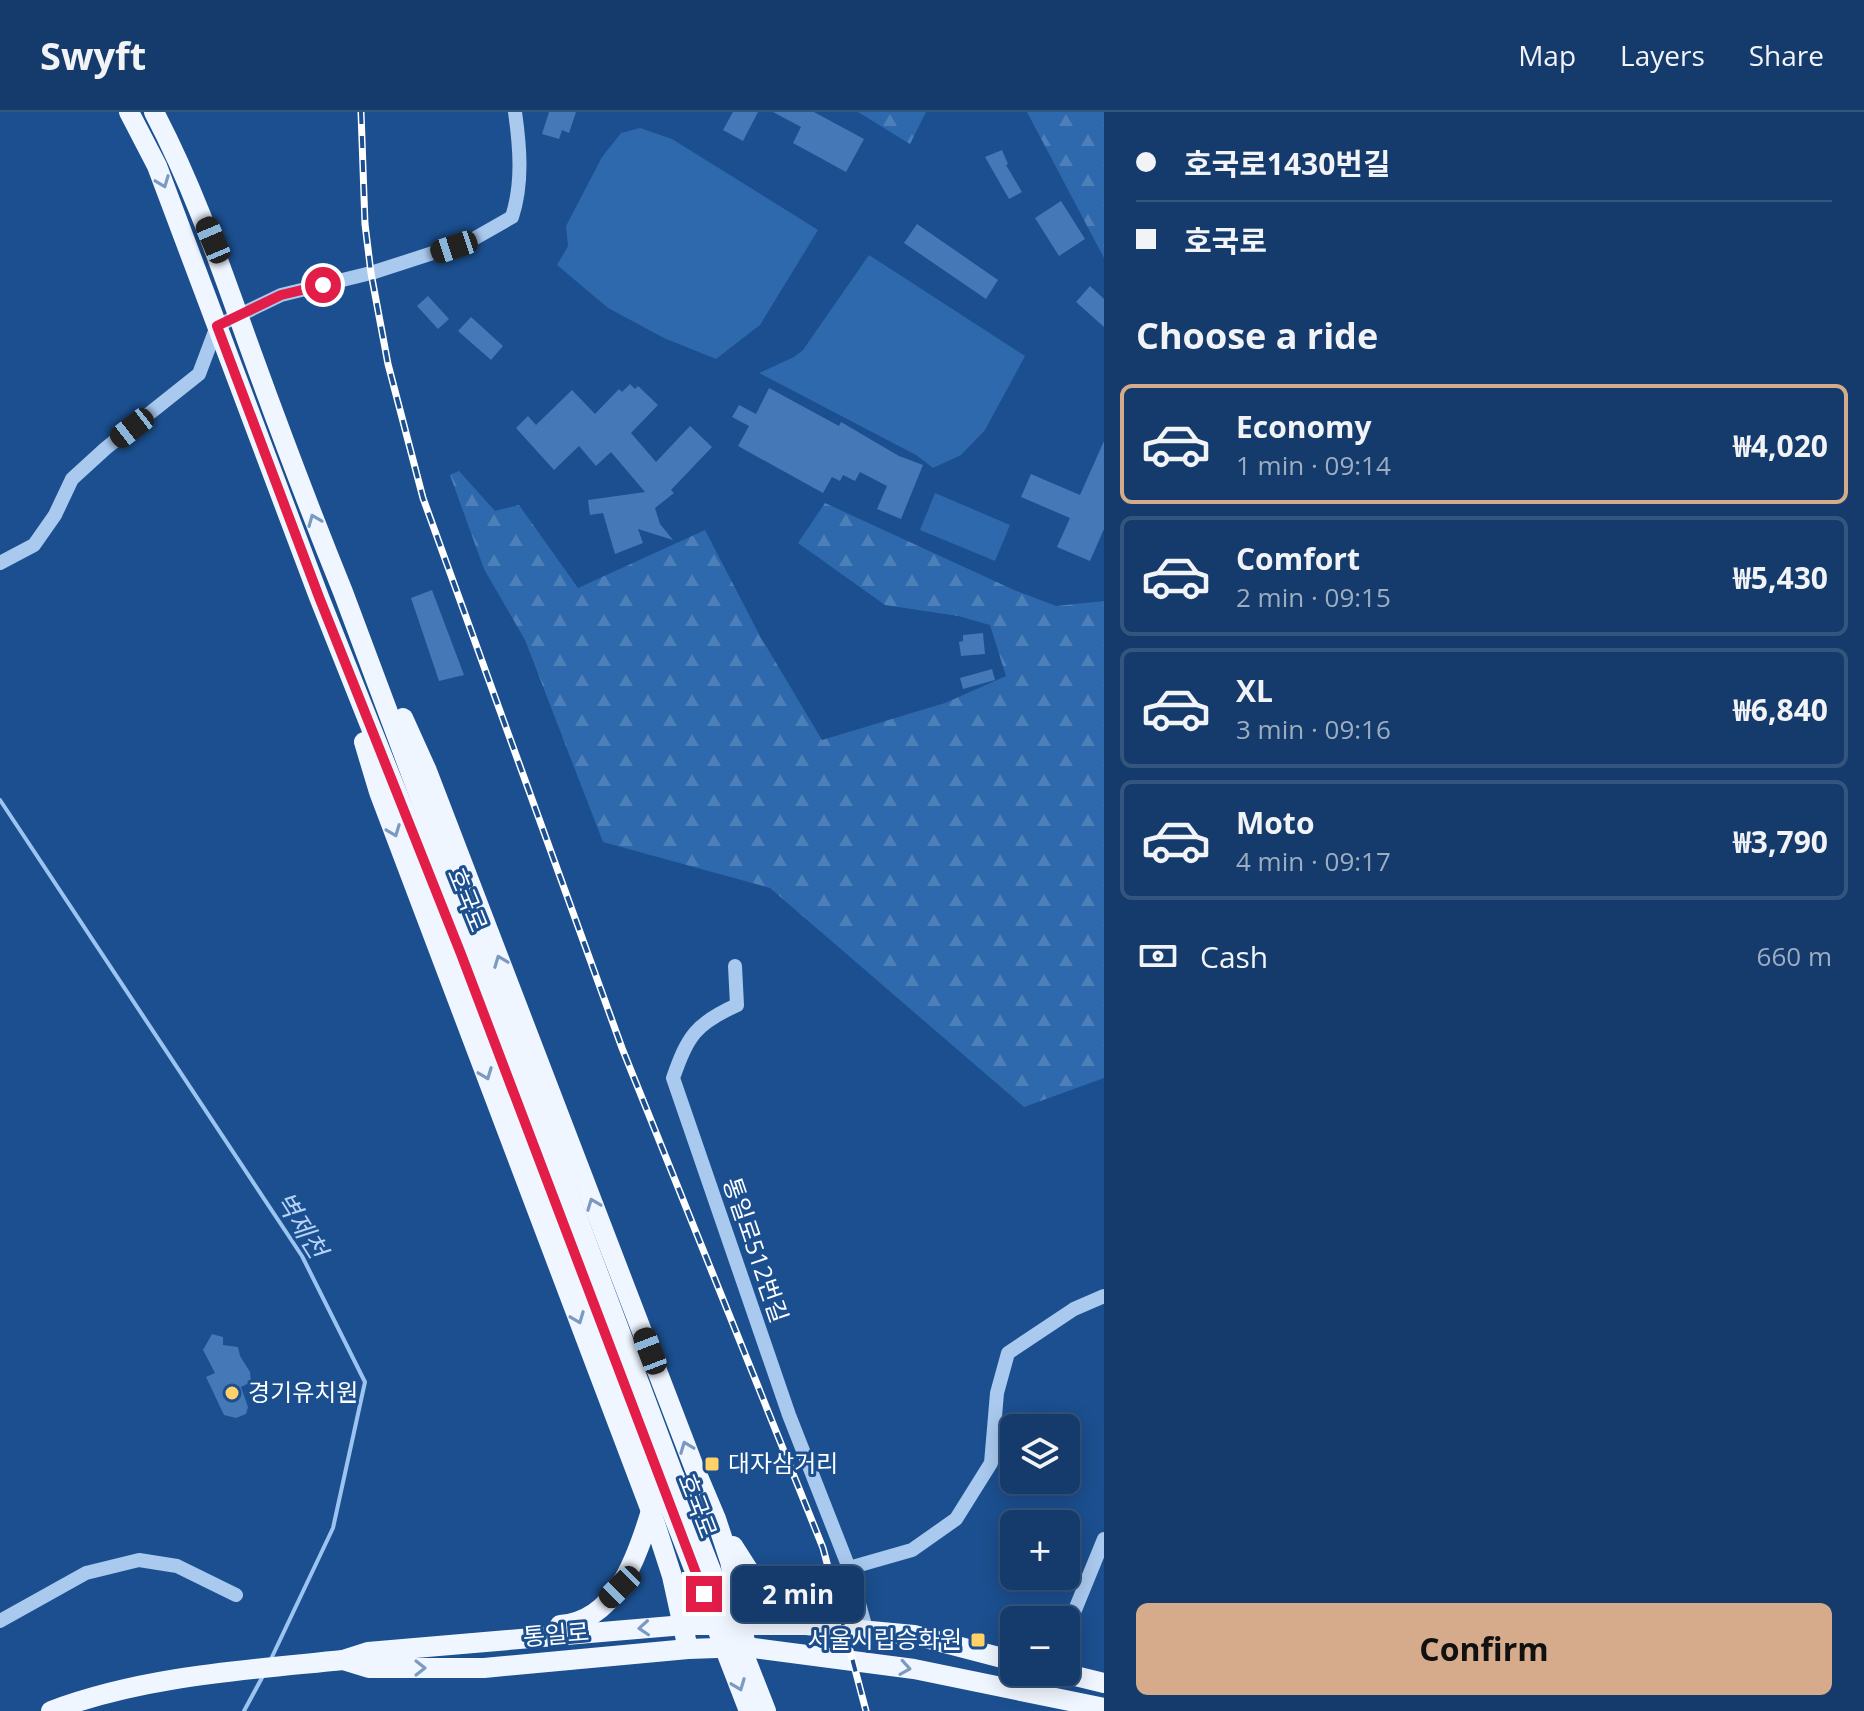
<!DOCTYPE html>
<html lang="en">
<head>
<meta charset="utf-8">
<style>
	:root { --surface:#143b6b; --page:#1d4271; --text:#f1f3f6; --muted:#9dadc1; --line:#33557e; --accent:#d6ab8b }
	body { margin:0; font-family:"Open Sans","Noto Sans KR",sans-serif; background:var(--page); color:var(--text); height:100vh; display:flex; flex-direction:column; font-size:30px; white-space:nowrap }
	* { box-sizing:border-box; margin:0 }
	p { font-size:26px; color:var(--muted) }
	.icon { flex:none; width:44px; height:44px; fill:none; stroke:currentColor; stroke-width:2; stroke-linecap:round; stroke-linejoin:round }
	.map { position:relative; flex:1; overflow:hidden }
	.panel { display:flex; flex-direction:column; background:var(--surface); width:760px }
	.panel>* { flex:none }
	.top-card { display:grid; align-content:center; height:176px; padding:0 32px; background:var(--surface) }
	.buttons { position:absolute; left:1000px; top:1302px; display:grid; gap:16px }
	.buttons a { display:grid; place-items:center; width:80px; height:80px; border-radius:12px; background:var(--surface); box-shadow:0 4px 20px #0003,0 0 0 2px var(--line); font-size:40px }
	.end { position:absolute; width:36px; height:36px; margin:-18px; border:10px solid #e11d48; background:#fff; box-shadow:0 0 0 4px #fff }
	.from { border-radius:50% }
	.bubble { position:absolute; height:56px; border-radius:12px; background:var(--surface); box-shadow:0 4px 20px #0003,0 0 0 2px var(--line); font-size:26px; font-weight:700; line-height:56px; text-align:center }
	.car { position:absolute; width:24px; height:48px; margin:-24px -12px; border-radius:10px; box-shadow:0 0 6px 2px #0007; background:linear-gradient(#222 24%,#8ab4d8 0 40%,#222 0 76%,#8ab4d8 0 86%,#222 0) }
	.top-card b { display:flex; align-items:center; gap:28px; height:76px; font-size:30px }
	.top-card b+b { border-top:2px solid var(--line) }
	.top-card i { width:20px; height:20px; background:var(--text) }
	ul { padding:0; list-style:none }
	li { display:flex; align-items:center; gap:24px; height:120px; margin:0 16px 12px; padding:0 16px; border:4px solid var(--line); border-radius:12px }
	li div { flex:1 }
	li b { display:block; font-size:30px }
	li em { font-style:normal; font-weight:700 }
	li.selected { border-color:var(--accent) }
	li>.icon { width:72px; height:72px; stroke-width:1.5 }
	h2 { padding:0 32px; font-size:36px; line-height:96px }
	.pay { display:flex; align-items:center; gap:20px; height:88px; padding:0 32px; font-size:30px }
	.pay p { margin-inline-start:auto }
	.primary-button { display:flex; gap:16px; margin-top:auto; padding:16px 32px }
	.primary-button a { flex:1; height:92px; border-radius:12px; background:var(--accent); color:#111; font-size:32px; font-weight:700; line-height:92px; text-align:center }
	header { display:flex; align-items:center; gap:48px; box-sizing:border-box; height:112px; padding:0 40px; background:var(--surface); border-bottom:2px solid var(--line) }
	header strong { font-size:38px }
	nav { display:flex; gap:44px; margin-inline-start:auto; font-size:28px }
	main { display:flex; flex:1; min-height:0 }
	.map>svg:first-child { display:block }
	.forest { fill:url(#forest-firs) }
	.park { fill:#2e69ad }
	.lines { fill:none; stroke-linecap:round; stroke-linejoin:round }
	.stream { stroke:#9cc4f0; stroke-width:4 }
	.building { fill:#4478b7 }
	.minor { stroke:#a9c9ee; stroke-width:14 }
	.major { stroke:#f0f6ff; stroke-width:20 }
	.rail-casing { stroke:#fff; stroke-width:7 }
	.rail { stroke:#1b4f8f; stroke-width:4; stroke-dasharray:12; stroke-linecap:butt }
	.major-bridge { stroke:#f0f6ff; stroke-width:20 }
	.oneway { stroke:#7b9ac1 }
	.route { stroke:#e11d48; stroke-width:10 }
	.poi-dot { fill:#ffd166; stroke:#1b4f8f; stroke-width:3 }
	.labels { text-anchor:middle; stroke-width:6; stroke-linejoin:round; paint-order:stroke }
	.street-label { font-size:24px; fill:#fff; stroke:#1b4f8f }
	.poi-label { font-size:24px; fill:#fff; stroke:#1b4f8f; text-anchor:start }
	.water-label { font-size:26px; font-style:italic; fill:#b5d3f5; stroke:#1b4f8f }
</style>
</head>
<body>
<header>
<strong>Swyft</strong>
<nav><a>Map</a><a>Layers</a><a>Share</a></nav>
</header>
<main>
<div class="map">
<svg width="1104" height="1599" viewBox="0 0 1104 1599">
	<defs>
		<pattern id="forest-firs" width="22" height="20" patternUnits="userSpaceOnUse" patternTransform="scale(2)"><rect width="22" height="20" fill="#2e69ad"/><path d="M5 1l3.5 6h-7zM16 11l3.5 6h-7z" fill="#4d80b9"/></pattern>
	</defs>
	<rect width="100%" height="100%" fill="#1b4f8f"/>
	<!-- forest -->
	<g class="forest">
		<path d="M858,0H926L910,32Z"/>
		<path d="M1027,0H1104V146Z"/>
		<path d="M459,359L495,399L519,393L578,476L705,418L760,524L822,628L945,591L1006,564L990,513L958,504L885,493L798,431L825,391L1014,478L1056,494L1104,489V966L1024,995L770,776L603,730L525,528L484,457L450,363Z"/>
	</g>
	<!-- park -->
	<g class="park">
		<path d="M640,16L672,27L818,118L760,213L716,247L664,226L608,196L557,153L568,134L566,114L602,45L621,21Z"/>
		<path d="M869,143L1025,244L985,318L961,343L933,356L916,343L759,261L794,245L803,238Z"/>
		<path d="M935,381L1010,413L995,449L920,418Z"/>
	</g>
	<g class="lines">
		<!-- stream -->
		<g class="stream">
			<path d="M0,688L302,1144L365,1270L333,1416L271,1547"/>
			<path d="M244,1599L264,1562"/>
		</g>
	</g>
	<!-- building -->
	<g class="building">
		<path d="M549,0H576L569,21L562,18L559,27L542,22Z"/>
		<path d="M733,0H758L743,29L723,18Z"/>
		<path d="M773,0H814L864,27L846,60L793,31L801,15Z"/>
		<path d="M1002,38L1008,52L1006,53L1022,80L1009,87L985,45Z"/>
		<path d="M1061,89L1085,127L1059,144L1035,106Z"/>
		<path d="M917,112L998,168L986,187L904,131Z"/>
		<path d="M1090,174L1104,187V215L1076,190Z"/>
		<path d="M428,184L449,207L438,217L417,194Z"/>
		<path d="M471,205L503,234L491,248L458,219Z"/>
		<path d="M630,272L635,277L638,274L658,293L631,321L656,350L690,314L712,335L671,378L674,381L655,396L660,412L673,428L638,417L643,431L615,442L603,401L590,403L588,388L645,380L611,340L596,354L579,334L554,358L516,316L528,304L536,313L572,278L595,302L619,277L622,280Z"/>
		<path d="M769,276L839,314L841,310L899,344L923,353L901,407L877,397L887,374L860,360L855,369L843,363L840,369L832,365L823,381L738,334L749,314L732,305L739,293L756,302Z"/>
		<path d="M1104,329V417L1090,449L1057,435L1070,406L1021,385L1031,362L1080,383Z"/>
		<path d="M432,478L464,563L439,569L411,486Z"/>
		<path d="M983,521L985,542L961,544L959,530L963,529V523Z"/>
		<path d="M992,557L995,568L963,577L960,566Z"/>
		<path d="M212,1222L223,1225V1233L238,1235L240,1244L250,1260L251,1270L241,1275L248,1295L246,1302L236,1306L224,1303L206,1265L215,1261L203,1238Z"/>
	</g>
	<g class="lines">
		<!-- minor -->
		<g class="minor">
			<path d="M0,451L34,433L55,403L72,367L106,336L199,262L217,214L281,183L371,161L470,129L512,105C523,71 520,35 515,0"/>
			<path d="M735,854L737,893C695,912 688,924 673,966L789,1303L849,1456L866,1517"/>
			<path d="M849,1456L912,1438L956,1407L991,1351L997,1281L1008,1241L1074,1197L1104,1184"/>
			<path d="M0,1509L86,1461L139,1448L177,1454L236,1483"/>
			<path d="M1066,1520L1104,1427"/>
			<path d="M1045,1584L1050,1560"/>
		</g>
		<!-- major -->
		<g class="major">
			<path d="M129,0L157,54L319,485L461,842L660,1369"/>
			<path d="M154,0C195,78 222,159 252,242C281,322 311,401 343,480L674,1364"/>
			<path d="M403,606L427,659L694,1355L716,1407L730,1449L746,1535"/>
			<path d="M364,630L379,680L651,1399L672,1464L688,1537"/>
			<path d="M733,1434L749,1459L794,1498L806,1513"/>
			<path d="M560,1513C616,1509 637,1445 651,1399"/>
			<path d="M343,1548L369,1556H484L688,1537L746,1535L914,1557L1104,1596"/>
			<path d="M1059,1560L1104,1571"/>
			<path d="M51,1599C143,1564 246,1558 343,1548L368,1540L684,1513H806L914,1523L1014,1549"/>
		</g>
		<!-- rail casing -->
		<g class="rail-casing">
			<path id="rail" d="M361,0L365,112L371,161L388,252L423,386L622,936L823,1436L866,1599"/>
		</g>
		<!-- rail -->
		<use href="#rail" class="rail"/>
		<!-- major-bridge -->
		<g class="major-bridge">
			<path d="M674,1364L766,1599"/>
			<path d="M660,1369L749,1599"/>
		</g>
	</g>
	<!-- one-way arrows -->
	<defs><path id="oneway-chevron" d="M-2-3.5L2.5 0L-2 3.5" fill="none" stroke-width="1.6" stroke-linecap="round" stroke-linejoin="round" transform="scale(2)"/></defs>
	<g class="oneway">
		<use href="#oneway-chevron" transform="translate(163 70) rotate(69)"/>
		<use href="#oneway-chevron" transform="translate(314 408) rotate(-112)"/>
		<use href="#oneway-chevron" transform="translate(394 719) rotate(69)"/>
		<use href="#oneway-chevron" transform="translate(500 849) rotate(-111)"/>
		<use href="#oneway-chevron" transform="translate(486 962) rotate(69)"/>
		<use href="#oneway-chevron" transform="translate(593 1092) rotate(-111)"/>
		<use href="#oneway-chevron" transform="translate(578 1206) rotate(69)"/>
		<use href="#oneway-chevron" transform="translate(686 1335) rotate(-111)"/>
		<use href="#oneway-chevron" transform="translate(644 1516) rotate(176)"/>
		<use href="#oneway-chevron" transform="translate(420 1556)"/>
		<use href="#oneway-chevron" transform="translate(905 1556) rotate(9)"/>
		<use href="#oneway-chevron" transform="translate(739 1573) rotate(69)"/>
	</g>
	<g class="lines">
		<!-- route -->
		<path class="route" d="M323,173L281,183L217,214L319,485L461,842L704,1482"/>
	</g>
	<!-- markers -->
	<g class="poi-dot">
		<circle cx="232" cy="1281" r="8"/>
		<rect x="704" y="1344" width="16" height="16" rx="4"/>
		<rect x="970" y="1520" width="16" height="16" rx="4"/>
	</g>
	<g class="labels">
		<!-- street labels -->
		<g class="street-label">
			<text transform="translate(467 788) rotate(68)" y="8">호국로</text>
			<text transform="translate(755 1138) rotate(71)" y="8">통일로512번길</text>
			<text transform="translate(697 1394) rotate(69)" y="8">호국로</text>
			<text transform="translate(556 1523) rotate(-5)" y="8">통일로</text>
		</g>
		<!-- poi labels -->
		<g class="poi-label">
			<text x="248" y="1289">경기유치원</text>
			<text x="728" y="1360">대자삼거리</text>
			<text x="962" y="1536" text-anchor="end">서울시립승화원</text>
		</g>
		<!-- water labels -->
		<g class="water-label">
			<text transform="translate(301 1113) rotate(58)" y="9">벽제천</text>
		</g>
	</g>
</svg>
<div class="buttons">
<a><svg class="icon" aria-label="layers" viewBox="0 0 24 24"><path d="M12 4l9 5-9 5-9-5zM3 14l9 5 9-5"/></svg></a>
<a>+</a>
<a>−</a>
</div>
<i class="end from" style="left:323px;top:173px"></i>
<i class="end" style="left:704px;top:1482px"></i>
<div class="bubble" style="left:732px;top:1454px;width:132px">2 min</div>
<i class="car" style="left:213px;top:128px;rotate:337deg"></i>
<i class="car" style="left:454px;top:135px;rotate:252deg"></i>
<i class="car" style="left:132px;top:316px;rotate:232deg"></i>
<i class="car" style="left:650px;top:1239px;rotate:339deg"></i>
<i class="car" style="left:620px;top:1475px;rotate:225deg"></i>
</div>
<section class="panel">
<div class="top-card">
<b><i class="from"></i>호국로1430번길</b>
<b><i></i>호국로</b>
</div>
<h2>Choose a ride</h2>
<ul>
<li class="selected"><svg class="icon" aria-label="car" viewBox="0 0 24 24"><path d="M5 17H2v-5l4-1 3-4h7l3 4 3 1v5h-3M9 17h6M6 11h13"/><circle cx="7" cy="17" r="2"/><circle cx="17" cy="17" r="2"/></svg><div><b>Economy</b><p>1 min · 09:14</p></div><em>₩4,020</em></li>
<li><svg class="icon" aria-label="car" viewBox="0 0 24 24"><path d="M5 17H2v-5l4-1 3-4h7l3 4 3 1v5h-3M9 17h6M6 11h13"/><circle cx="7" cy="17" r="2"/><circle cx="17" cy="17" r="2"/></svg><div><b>Comfort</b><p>2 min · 09:15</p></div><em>₩5,430</em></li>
<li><svg class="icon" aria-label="car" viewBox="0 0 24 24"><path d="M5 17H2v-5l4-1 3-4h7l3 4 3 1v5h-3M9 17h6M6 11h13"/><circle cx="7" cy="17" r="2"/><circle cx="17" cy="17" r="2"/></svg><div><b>XL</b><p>3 min · 09:16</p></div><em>₩6,840</em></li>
<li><svg class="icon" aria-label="car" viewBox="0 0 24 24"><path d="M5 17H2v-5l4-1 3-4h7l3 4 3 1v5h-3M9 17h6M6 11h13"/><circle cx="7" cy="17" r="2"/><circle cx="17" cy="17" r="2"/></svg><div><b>Moto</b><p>4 min · 09:17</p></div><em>₩3,790</em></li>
</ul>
<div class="pay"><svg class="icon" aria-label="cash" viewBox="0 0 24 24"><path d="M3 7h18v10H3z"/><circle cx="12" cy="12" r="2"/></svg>Cash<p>660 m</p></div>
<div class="primary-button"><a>Confirm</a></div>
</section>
</main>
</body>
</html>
